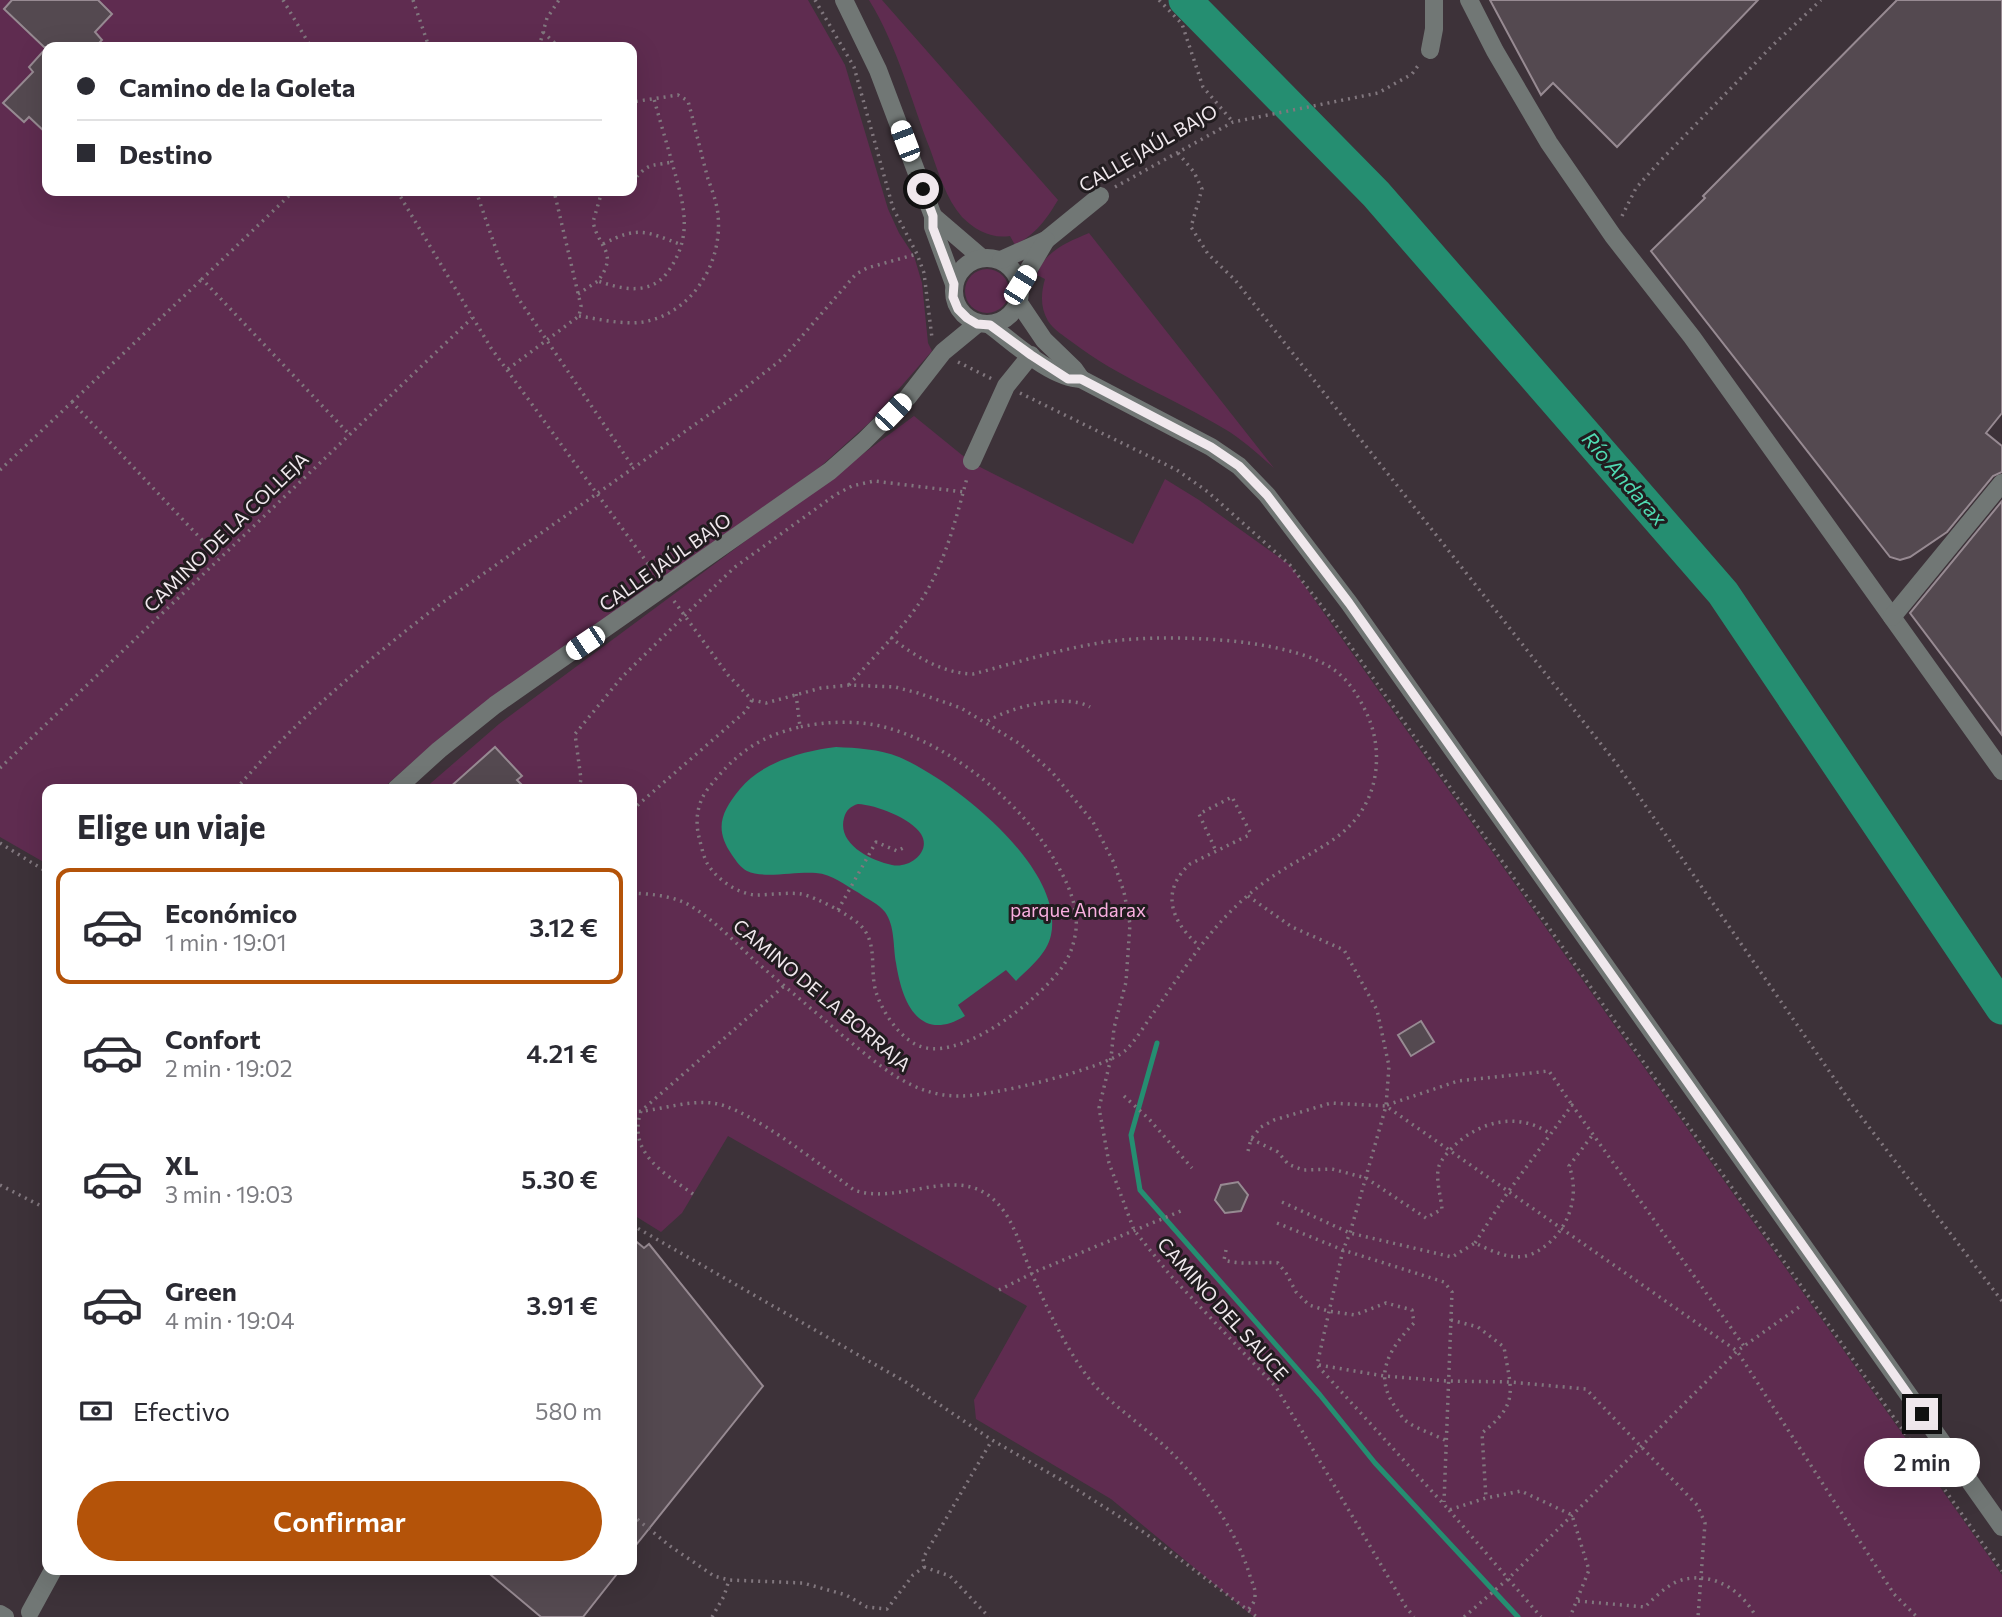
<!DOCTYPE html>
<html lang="es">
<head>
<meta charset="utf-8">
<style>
	:root { --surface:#fff; --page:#f2f2f3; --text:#2b2b33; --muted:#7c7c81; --line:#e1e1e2; --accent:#b45309 }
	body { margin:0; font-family:Commissioner,sans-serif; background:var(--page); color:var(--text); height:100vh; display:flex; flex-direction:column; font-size:26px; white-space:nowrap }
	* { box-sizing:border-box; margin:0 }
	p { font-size:23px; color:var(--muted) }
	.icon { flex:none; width:38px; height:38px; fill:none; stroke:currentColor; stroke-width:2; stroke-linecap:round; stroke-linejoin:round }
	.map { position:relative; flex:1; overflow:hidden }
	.side { position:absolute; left:42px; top:784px; width:595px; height:791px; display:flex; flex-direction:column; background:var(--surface); border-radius:14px; box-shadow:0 7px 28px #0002 }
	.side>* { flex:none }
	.hud { position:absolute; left:42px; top:42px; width:595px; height:154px; border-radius:14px; box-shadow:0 7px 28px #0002; display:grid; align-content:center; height:154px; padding:0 35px; background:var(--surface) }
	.end { position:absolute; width:32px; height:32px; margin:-16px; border:9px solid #f0e8ed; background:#111; box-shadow:0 0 0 4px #111 }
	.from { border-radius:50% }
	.bubble { position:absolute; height:49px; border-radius:24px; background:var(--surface); box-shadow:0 7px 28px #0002; font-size:23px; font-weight:600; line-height:49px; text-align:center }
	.car { position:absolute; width:21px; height:42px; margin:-21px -10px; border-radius:9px; box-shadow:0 0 5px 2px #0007; background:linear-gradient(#fff 24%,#345 0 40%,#fff 0 76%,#345 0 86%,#fff 0) }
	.hud b { display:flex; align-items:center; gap:24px; height:66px; font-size:26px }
	.hud b+b { border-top:2px solid var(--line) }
	.hud i { width:18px; height:18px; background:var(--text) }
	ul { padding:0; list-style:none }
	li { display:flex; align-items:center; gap:21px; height:116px; margin:0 14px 10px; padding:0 21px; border:4px solid transparent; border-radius:14px }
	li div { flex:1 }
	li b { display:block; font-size:26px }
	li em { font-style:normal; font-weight:600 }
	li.current { border-color:var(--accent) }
	li>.icon { width:63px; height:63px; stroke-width:1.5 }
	h2 { padding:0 35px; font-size:32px; line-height:84px }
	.pay { display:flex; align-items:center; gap:18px; height:77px; padding:0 35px; font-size:26px }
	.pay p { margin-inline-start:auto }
	.primary-button { display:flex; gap:14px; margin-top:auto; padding:14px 35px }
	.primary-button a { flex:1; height:80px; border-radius:42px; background:var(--accent); color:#fff; font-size:28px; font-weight:600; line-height:80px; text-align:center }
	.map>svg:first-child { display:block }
	.green { fill:#5f2c50; fill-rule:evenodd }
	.water { fill:#258e71; fill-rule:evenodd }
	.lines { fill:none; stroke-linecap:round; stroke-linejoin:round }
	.stream { stroke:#258e71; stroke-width:5 }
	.river { stroke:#258e71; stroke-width:33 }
	.building { fill:#544950; stroke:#978a92; stroke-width:2 }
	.path { stroke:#81777e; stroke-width:3.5; stroke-dasharray:2 5; stroke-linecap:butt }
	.minor { stroke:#717775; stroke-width:18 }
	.route { stroke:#f0e8ed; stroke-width:9 }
	.labels { text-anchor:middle; stroke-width:6; stroke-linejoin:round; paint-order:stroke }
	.street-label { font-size:19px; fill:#f0e8ed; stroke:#211c1f }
	.park-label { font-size:19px; fill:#faafe0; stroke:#211c1f }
	.water-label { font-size:21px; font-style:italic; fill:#50dbb2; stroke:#211c1f }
</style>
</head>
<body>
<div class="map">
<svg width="2002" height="1617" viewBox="0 0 2002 1617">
	<rect width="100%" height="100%" fill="#3d3239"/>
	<!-- green -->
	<g class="green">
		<path d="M0,0H808L845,65L888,209L899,233L914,256L922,283L928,343L932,351L869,423L820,467L470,714L441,737L382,789H47V864L0,837ZM47,47H632V191H47Z"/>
		<path d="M869,0H882L1058,200C1046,220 1036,234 1015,245L1010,236C991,239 975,230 962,217C946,199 938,171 930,149C911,100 897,45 869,0Z"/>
		<path d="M1089,233L1274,468C1258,454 1242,439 1223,428C1173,398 1119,378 1072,342C1064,336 1054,330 1048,321C1040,307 1041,293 1045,279L1037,275C1044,251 1068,242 1089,233Z"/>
		<circle cx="987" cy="291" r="22"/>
		<path d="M914,416L962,455L978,466L1133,544L1165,479L1199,500L1290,565L2002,1575V1617H1254L1111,1499L976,1419L974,1400L1027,1306L728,1136L682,1213L661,1232L632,1214V789H424L499,724Z"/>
	</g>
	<!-- water -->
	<path class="water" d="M836,747C857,748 879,749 899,757C953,780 1065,868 1051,935C1047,954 1029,968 1016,981L1006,970L958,1005L965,1016C919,1044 902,1002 896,963C893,946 895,926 885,912C879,904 867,899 859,893C845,885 832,874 816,873C797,871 763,879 747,871C741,868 736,861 732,855C714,829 721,812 740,789C762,762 803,751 836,747ZM858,804C876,805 911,818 921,834C932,852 909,869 892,865C870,860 837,844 844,818C846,810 851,806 858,804Z"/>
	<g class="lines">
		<!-- stream -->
		<path class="stream" d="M1157,1043L1131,1135L1140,1190L1320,1395L1375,1463L1518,1617"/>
		<!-- river -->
		<path class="river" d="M1185,0L1376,194L1723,593L2002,1008"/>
	</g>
	<!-- building -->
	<g class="building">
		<path d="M12,0H98L112,14L95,32L102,40L95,47H44L4,9Z"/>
		<path d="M1490,0H1758L1617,147L1553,83L1541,95Z"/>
		<path d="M1897,0H2002V413L1986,433L2002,446V472L1993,476L1947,532L1910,557L1900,560L1890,557L1651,251L1705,198L1703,196Z"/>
		<path d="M47,47V134L29,117L24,122L3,103L33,72L29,67Z"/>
		<path d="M2002,501V735L1910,613Z"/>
		<path d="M495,747L522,776L517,780L526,789H448Z"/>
		<path d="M1421,1021L1434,1042L1411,1056L1398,1035Z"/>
		<path d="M1238,1182L1248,1195L1241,1211L1225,1213L1215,1200L1221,1185Z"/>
		<path d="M632,1238L644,1248L649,1244L763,1386L632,1550Z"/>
		<path d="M485,1570H620L583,1617H541Z"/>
	</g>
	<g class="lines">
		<!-- path -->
		<g class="path">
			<path d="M283,0L311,47"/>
			<path d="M413,0L429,47"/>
			<path d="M815,0L854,67L893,208L917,254L924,273L932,338"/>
			<path d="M1159,0L1182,24L1203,87L1233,122"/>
			<path d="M543,32L559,47"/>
			<path d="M539,47L547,18L559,0"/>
			<path d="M1178,153L1194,172L1202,189L1191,227L1208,254L1235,280L1616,763L1856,1110L2002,1301"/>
			<path d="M632,182C650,162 647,167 672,162"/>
			<path d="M1115,187L1233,122L1378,93L1412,74L1420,63"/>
			<path d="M294,191L202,279L349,434"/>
			<path d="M397,191L491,348L654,572"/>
			<path d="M476,191L499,258L518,298L633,467"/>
			<path d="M602,191L593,222C599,249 619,252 598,281C621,289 649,296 667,273C694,236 684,206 673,166C667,144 660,121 654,99"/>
			<path d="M1622,216L1636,188L1661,160L1773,45L1821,0"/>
			<path d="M603,244C639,225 647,232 682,245"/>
			<path d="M578,294L598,281"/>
			<path d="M579,316C599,319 622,325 643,322C691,314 723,264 718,215C717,203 712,190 708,179C701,153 695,127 688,101L678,95L632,102"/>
			<path d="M958,362L992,379"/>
			<path d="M508,369L579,316L581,306L554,191"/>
			<path d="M1020,393L1177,470L1208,492L1290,565L1328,614L2002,1571"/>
			<path d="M72,402L202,279"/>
			<path d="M0,470L72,402L219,558"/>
			<path d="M674,601L728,675L752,700L766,703L821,688L849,685L895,687L918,693L961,708L1020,744L1052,772L1093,822L1114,863L1124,892L1130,924L1126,982L1114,1028L1111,1058L1099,1108L1109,1163L1134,1230L1170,1275L1276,1387L1406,1607L1414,1617"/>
			<path d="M849,685C873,657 902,630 922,599C945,563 956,519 967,478"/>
			<path d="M796,694L800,727C757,737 734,755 707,790C697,804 695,821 699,837C701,845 703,855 707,863C716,879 738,894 756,895C771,895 787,892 801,894C816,897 848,914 859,924C879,942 869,969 876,992C882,1011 897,1034 915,1044C957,1067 1040,999 1063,966C1069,957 1073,947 1075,936C1080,912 1070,888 1059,868C1026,806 955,747 888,728C861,720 827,721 800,727"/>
			<path d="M988,721C1010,707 1066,693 1090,707"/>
			<path d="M0,768L472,318"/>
			<path d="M236,789C295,721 364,663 435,608L731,399L782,359L856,274L867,268L917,254"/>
			<path d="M579,789L581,779L575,734L622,677L719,582L735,567L835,495L852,486L874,481L964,492"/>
			<path d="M632,810L746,711L752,700"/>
			<path d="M0,843L47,872"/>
			<path d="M632,893C652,894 677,896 694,908C716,922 735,942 754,960C783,985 813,1010 842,1035C878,1064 912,1097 961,1096C992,1096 1105,1069 1126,1050C1136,1040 1144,1026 1152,1015C1177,980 1200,942 1231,911C1246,896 1263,882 1281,871C1312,851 1347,839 1365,805C1380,778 1380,742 1367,714C1359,697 1349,680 1333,669C1285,636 1155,633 1099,643C1057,650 1015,663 973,674C941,673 915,656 890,637"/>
			<path d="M1248,896L1292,927L1344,950L1377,1010L1389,1066L1386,1106L1350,1233L1343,1250L1317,1365L1449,1510L1486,1498L1521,1491L1572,1515L1589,1570L1570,1617"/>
			<path d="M838,910L876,842L897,851L903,848"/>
			<path d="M1196,943C1170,919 1161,890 1190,864L1249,835L1250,832L1232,797L1199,814L1216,851"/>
			<path d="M1124,1096L1149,1119L1192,1168"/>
			<path d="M1387,1105L1458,1081L1549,1071L1572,1105"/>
			<path d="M632,1112C658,1111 686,1100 712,1103C747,1106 823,1167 854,1190C896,1205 947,1170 985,1193C1012,1210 1018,1242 1030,1269C1045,1305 1074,1367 1102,1393C1129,1418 1161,1439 1185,1467C1213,1498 1238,1536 1250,1576C1252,1583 1256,1589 1255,1596C1255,1602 1252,1605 1248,1610"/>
			<path d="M1251,1139L1278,1152L1288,1164L1303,1170L1332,1169L1366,1178L1426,1218L1442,1209C1441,1197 1435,1177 1439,1166C1442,1158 1450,1150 1455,1145C1481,1121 1518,1112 1549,1133"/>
			<path d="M1248,1151L1251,1139L1261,1127L1274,1120L1331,1103L1386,1106L1737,1351L1894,1594L1917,1617"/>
			<path d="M0,1185L47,1209"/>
			<path d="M693,1194C664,1173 627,1153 641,1111L784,986"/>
			<path d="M1282,1202L1350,1233L1452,1257L1475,1243C1492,1251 1513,1262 1532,1254C1565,1239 1582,1199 1569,1166L1594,1133"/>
			<path d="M1277,1223L1343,1250L1444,1282L1452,1292L1444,1502"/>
			<path d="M632,1225L909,1384L992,1440L1065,1482L1145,1533L1257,1617"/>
			<path d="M1475,1243L1508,1192L1572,1105L1744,1346"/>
			<path d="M1226,1250L1224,1260C1243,1266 1259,1261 1278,1263L1286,1273L1296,1292L1309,1305L1328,1311L1355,1315L1386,1303L1412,1310L1414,1323C1390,1348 1372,1375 1396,1408C1399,1412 1402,1418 1406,1421C1417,1429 1433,1434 1445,1440"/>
			<path d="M999,1290L1037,1271L1181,1211"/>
			<path d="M1451,1320L1478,1327L1504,1347C1511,1391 1520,1403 1482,1433L1486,1498"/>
			<path d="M1319,1365L1384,1376L1447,1381L1510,1382L1586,1389L1697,1505L1705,1523L1698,1617"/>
			<path d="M1449,1510L1541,1617"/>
			<path d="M632,1515L670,1546L714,1576L729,1580L803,1583L846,1595L867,1607L887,1609L913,1575L924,1567L923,1558L992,1440"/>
			<path d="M924,1567L950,1576L989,1617"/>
			<path d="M1578,1601L1645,1607C1654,1598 1664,1588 1676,1582C1708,1569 1741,1588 1756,1617"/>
			<path d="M712,1617L724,1596L729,1580"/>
			<path d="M1464,1617L1509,1578L1737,1351L1802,1305"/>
		</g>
		<!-- minor -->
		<g class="minor">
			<path d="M844,0L878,70L933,216V227L954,284"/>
			<path d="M1469,0L1495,51L1549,143L1613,236L1692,337L2002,771"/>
			<path d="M1430,50L1434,29V0"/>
			<path d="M933,216L982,258"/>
			<circle cx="987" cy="291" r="33"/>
			<path d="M1001,260L1046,240L1100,196"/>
			<path d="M1020,284L1046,240"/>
			<path d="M1019,303L1044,340L1074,369L1081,379"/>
			<path d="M990,325C1014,343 1051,378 1081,379L1211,447L1239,466L1267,495L1349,603L2002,1527"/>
			<path d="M972,461L1006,386L1031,355"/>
			<path d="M1892,617L2002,483"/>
			<path d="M396,789L439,750L495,705L830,471L864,441L908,397L943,352L977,324"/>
			<path d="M30,1612L53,1570"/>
			<path d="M0,1614L5,1617"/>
		</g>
	</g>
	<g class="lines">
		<!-- route -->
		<path class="route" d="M923,189L933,216V228L954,284L953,297L958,309L967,318L977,324L990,325L1031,355L1068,379H1081L1211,447L1239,466L1267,495L1349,603L1922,1414"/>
	</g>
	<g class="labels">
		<!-- street labels -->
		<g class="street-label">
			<text transform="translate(1148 148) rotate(-30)" y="7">CALLE JAÚL BAJO</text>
			<text transform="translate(226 532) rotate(-44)" y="7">CAMINO DE LA COLLEJA</text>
			<text transform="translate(665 562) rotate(-35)" y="7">CALLE JAÚL BAJO</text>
			<text transform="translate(822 995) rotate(40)" y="7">CAMINO DE LA BORRAJA</text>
			<text transform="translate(1223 1309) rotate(48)" y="7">CAMINO DEL SAUCE</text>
		</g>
		<!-- park labels -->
		<g class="park-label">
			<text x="1078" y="917">parque Andarax</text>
		</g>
		<!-- water labels -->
		<g class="water-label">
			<text transform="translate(1624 479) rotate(49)" y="7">Río Andarax</text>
		</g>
	</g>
</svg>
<i class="end from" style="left:923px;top:189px"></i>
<i class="end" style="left:1922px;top:1414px"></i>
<div class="bubble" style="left:1864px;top:1438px;width:116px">2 min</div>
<i class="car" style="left:905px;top:141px;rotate:339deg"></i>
<i class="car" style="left:1020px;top:285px;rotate:32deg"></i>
<i class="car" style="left:893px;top:412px;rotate:44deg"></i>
<i class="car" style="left:585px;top:643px;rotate:236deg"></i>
<div class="hud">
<b><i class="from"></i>Camino de la Goleta</b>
<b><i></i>Destino</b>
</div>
<section class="side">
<h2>Elige un viaje</h2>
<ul>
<li class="current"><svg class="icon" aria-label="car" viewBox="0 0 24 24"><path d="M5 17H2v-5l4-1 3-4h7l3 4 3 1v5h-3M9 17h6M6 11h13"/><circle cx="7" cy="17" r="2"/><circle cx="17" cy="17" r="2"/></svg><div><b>Económico</b><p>1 min · 19:01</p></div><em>3.12 €</em></li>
<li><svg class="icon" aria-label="car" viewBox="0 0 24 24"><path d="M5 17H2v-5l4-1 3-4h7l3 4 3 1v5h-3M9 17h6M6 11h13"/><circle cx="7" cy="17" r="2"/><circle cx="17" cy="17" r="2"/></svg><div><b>Confort</b><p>2 min · 19:02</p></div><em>4.21 €</em></li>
<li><svg class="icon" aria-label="car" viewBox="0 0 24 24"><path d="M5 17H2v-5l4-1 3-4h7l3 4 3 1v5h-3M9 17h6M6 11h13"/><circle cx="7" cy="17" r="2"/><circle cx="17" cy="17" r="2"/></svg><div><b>XL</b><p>3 min · 19:03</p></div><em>5.30 €</em></li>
<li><svg class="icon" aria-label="car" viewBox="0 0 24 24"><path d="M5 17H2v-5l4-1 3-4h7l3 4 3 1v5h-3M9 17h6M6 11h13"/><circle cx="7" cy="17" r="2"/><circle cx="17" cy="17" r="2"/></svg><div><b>Green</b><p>4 min · 19:04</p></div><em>3.91 €</em></li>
</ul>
<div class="pay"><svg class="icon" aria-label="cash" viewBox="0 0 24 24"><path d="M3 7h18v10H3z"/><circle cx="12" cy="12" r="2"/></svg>Efectivo<p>580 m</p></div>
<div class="primary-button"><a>Confirmar</a></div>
</section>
</div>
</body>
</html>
